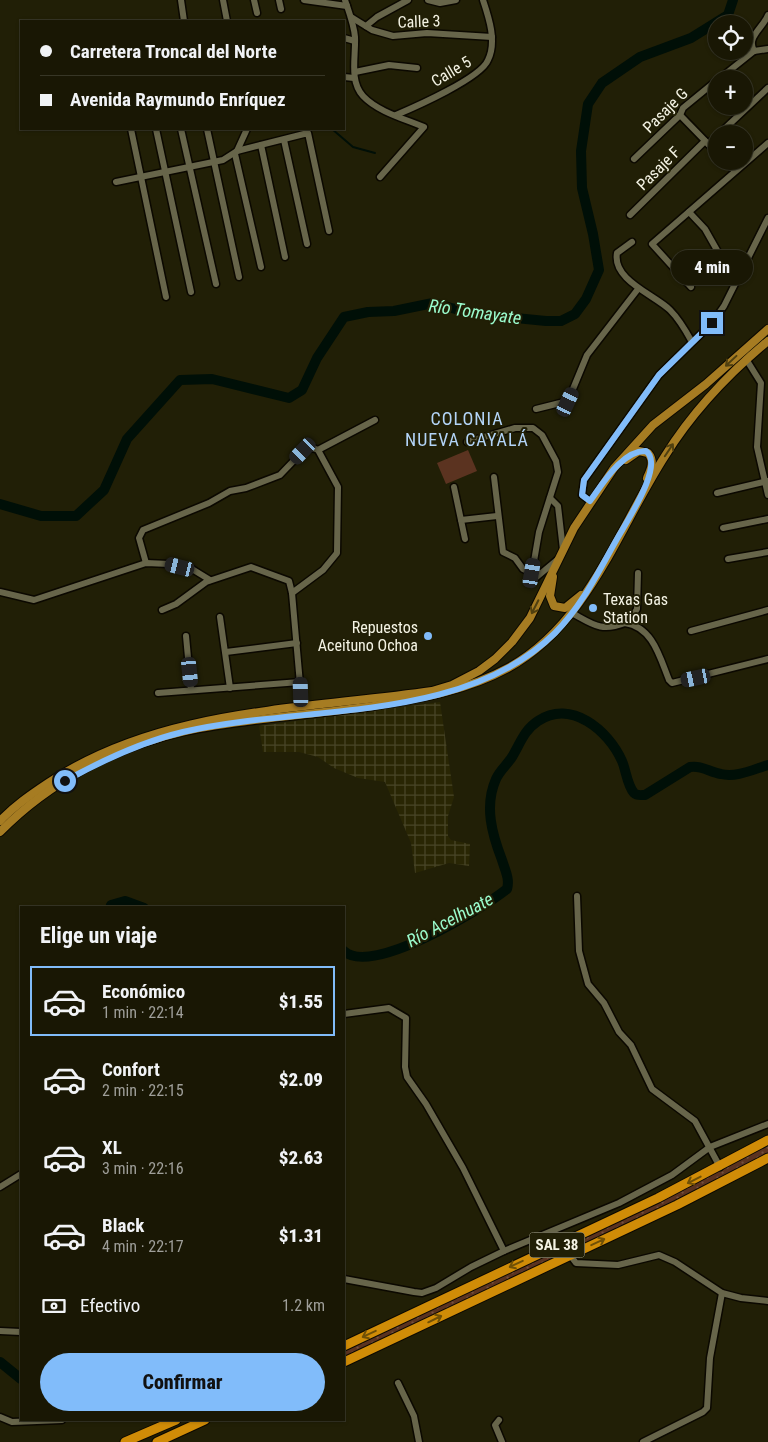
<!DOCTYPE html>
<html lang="es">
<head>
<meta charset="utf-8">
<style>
	:root { --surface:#191704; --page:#262413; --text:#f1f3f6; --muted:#9f9f9a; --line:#373626; --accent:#81bcfa }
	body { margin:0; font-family:"Roboto Condensed",sans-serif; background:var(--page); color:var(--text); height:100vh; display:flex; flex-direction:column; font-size:19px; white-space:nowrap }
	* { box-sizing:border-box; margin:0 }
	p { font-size:16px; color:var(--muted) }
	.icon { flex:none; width:28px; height:28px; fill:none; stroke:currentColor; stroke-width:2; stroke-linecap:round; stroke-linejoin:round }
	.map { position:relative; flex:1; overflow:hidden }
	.side { position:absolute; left:20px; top:906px; width:325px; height:515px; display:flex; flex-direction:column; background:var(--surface); border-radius:0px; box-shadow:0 1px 4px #0004,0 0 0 1px var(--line) }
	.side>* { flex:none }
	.guide { position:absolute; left:20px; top:20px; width:325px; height:110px; border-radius:0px; box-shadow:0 1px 4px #0004,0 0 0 1px var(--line); display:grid; align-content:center; height:110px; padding:0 20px; background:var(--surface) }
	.buttons { position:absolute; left:708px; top:15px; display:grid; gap:10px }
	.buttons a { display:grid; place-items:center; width:45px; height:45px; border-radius:50%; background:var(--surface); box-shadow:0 1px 4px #0004,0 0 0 1px var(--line); font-size:25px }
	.end { position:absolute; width:22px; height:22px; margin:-11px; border:6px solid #81bcfa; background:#111; box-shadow:0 0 0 2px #111 }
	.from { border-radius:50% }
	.bubble { position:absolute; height:35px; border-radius:18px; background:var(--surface); box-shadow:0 1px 4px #0004,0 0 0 1px var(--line); font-size:16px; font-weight:800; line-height:35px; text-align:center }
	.car { position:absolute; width:15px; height:30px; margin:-15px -8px; border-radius:6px; box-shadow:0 0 4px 1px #0007; background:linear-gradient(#222 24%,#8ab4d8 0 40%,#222 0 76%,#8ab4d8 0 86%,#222 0) }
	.guide b { display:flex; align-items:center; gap:18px; height:48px; font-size:19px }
	.guide b+b { border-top:1px solid var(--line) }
	.guide i { width:12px; height:12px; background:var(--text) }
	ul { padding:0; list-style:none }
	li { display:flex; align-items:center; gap:15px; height:70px; margin:0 10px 8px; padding:0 10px; border:2px solid transparent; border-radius:0px }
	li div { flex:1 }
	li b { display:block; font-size:19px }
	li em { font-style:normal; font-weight:800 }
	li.current { border-color:var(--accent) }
	li>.icon { width:45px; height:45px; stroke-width:1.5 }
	h2 { padding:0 20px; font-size:22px; line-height:60px }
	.pay { display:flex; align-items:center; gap:12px; height:55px; padding:0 20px; font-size:19px }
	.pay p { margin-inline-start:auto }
	.cta { display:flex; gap:10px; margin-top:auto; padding:10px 20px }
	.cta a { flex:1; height:58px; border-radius:30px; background:var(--accent); color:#111; font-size:20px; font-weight:800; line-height:58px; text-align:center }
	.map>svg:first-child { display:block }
	.industrial { fill:url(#industrial-grid) }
	.grass { fill:url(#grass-dots) }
	.garden { fill:#5b3320 }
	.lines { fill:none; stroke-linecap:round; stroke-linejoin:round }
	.stream { stroke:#000f07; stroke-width:2 }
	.river { stroke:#000f07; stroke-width:10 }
	.minor-casing { stroke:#0b0800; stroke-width:9 }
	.major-casing { stroke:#0b0800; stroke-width:10 }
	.highway-casing { stroke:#0b0800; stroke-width:11 }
	.minor { stroke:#67654a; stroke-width:6 }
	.major { stroke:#a67c22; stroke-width:8 }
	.highway { stroke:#d08c07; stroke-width:9 }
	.oneway { stroke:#504010 }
	.oneway2 { stroke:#705006 }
	.route { stroke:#81bcfa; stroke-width:6 }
	.poi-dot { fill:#81bcfa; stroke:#211f06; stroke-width:2 }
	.labels { text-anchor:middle; stroke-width:4; stroke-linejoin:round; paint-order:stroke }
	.shield { fill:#211f06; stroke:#b5b3a1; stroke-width:1 }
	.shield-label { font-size:15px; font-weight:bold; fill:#f4f3e4 }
	.street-label { font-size:16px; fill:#f4f3e4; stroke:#211f06 }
	.poi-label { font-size:16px; fill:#f4f3e4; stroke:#211f06; text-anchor:start }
	.water-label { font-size:18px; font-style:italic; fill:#9bfcce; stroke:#211f06 }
	.neighbourhood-label { font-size:18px; letter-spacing:1px; fill:#b3d4f7; stroke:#211f06 }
</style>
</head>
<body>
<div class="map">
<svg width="768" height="1442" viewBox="0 0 768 1442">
	<defs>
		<pattern id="industrial-grid" width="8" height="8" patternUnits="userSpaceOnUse" patternTransform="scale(1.25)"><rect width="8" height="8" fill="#292604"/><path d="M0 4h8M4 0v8" fill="none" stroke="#494628"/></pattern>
		<pattern id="grass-dots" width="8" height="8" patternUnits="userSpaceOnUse" patternTransform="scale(1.25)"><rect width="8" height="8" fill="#5b3320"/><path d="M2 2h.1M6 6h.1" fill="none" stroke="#735140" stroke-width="1.8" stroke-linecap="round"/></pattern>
	</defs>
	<rect width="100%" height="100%" fill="#211f06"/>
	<!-- industrial -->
	<path class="industrial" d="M440,702L454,797L448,816V836L451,840L470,844L469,866L449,863L415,873L411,843L385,782L358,778L334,768L318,757L299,752H263L259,726Z"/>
	<!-- grass -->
	<path class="grass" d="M768,1143V1153L647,1216L344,1358V1349L380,1334Z"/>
	<!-- garden -->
	<path class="garden" d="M468,450L477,471L446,484L437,463Z"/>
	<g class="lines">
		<!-- stream -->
		<path class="stream" d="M332,129L353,147L375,153"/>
		<!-- river -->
		<g class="river">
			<path d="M0,504L41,516H76L104,490L127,439L180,380L212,379L289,398L302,390L317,358L344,317L368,312L394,311L433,303L474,314L546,321H561L575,314L586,299L599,270L593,234L582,188L581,151L588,104L602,83L640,57L691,38L728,15L733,0"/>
			<path d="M110,908L111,905L125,901L144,908"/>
			<path d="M344,951C371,977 482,909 507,889C510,879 505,870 502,860C492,834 484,806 496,779C500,770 507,765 512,757C520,744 524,730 538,721C571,699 608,730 622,761C626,770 627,785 634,793C637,796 641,795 645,795L690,767C702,765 709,772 721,774C736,778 754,769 768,765"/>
			<path d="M0,1362L21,1379"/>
		</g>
		<!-- minor casing -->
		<g class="minor-casing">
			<g id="minor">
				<path d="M181,0L184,21"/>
				<path d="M223,0L227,21"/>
				<path d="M254,0L257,13"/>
				<path d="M279,0L281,9"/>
				<path d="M304,0L347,6"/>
				<path d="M345,0C349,12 354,25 355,37C356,56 349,81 363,96C378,112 405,119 424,127L380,177"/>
				<path d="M428,0L440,3L456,0"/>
				<path d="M351,17L372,30L393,36L427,33L492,37"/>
				<path d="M366,26L377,17L408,0"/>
				<path d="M344,38L355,41"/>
				<path d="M754,51C746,37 763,28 768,15"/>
				<path d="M754,51L768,49"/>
				<path d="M355,72L389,65L417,68"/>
				<path d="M344,77L354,78"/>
				<path d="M719,79L754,51"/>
				<path d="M396,115C415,107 481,78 488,60C497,42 489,18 483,0"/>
				<path d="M680,115L716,152"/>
				<path d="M131,129L166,297"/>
				<path d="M156,129L191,292"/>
				<path d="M181,129L216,284"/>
				<path d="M207,129L239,277"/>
				<path d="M719,134L768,88"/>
				<path d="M284,140L307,244"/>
				<path d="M708,144L716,137"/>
				<path d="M261,145L285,257"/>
				<path d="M237,151L308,133L329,231"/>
				<path d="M235,154L261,267"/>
				<path d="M634,159L680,115L683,108L716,81"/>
				<path d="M725,161L735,171"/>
				<path d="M116,182L223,160L237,151L247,129"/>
				<path d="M689,212L705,229L726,266L739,274"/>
				<path d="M630,215L705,141"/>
				<path d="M632,242L617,253C612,280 655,295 670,310C679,319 686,331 692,342"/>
				<path d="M691,287L652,244L768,143"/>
				<path d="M746,359L761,383L757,447L768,495"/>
				<path d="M536,409L568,401L587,355L638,289"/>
				<path d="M467,442L515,428H533L542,435L556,461L558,472L539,532L532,573L533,580"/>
				<path d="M318,450L375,420"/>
				<path d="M494,477L503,552L515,558L523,569L532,573"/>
				<path d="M454,487L465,539"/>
				<path d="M717,493L768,481"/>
				<path d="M550,498L558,506L563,550"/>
				<path d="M590,501L582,495L584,480L659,375L712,323L724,306L768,218"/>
				<path d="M461,520L497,516"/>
				<path d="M723,528L768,519"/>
				<path d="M728,559L768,552"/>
				<path d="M146,563L139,538L143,530L209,503L230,491L246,488L280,475L303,451L313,448L318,450L338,487L337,553L323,570L292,593"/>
				<path d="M533,580L557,560"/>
				<path d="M0,592L34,600L146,563L169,564L192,569L210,580"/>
				<path d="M162,610L176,604L206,582L251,567L289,581L292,593L302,707"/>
				<path d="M572,613C594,625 601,632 625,623C653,627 660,658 669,680L672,683L768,659"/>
				<path d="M220,617L230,688"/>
				<path d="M628,623L637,609L638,573"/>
				<path d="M691,631L768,610"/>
				<path d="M186,636L191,690"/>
				<path d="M226,652L297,643"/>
				<path d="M158,693L300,682"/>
				<path d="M577,896L579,951L588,984L604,1003L619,1032L631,1045L652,1089L695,1121L720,1167"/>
				<path d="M344,1014L389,1008L406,1018L405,1067L407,1077L426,1104L463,1168L504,1251"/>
				<path d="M0,1187L21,1174"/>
				<path d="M570,1255L576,1263L618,1265L659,1255L675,1262L722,1293L741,1298L768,1301"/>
				<path d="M344,1279L414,1292L422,1293L436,1288L471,1267L504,1251L619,1203L672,1175L710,1147L768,1124"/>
				<path d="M0,1331L21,1332"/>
				<path d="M398,1383L414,1416L419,1442"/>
				<path d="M0,1417L12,1422L62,1420"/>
				<path d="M499,1420L495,1425L502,1442"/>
				<path d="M643,1442L703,1412L707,1408L710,1358L722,1293"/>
			</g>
		</g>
		<!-- major casing -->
		<g class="major-casing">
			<g id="major">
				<path d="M626,460L639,451L648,453C655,461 651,469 647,478"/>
				<path d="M553,577L550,596L554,606L565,608L581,595"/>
				<path d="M0,821C14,806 30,795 48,783C161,708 301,710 432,691L452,685L479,671L495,659L512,642L530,618L574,528L614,468L653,425L706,384L768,329"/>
				<path d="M0,832C49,782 117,746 185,731C247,718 311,715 373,706C420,698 466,691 508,668C588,624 618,529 665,456C693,411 727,375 768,341"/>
			</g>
		</g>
		<!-- highway casing -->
		<g class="highway-casing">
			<g id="highway">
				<path d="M344,1346L658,1198L768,1140"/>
				<path d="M344,1362L677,1205L768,1158"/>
				<path d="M125,1442L176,1420"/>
				<path d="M157,1442L205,1420"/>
			</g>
		</g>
		<!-- minor -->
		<use href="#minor" class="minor"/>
		<!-- major -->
		<use href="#major" class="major"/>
		<!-- highway -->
		<use href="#highway" class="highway"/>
	</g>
	<!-- one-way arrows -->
	<defs><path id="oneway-shaft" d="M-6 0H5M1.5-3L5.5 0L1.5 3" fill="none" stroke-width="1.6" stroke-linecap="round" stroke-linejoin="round" transform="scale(1.25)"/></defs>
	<g class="oneway">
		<use href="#oneway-shaft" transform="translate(731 361) rotate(137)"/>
		<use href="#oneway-shaft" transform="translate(669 450) rotate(-56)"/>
		<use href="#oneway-shaft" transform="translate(535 607) rotate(117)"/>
	</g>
	<g class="oneway2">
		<use href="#oneway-shaft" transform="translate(694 1180) rotate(153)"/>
		<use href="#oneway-shaft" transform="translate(598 1242) rotate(-25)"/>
		<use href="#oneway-shaft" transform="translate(516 1264) rotate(155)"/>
		<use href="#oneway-shaft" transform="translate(435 1319) rotate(-26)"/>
		<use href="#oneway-shaft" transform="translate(369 1334) rotate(155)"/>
	</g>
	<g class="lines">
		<!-- route -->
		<path class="route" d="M65,781C103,760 141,742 183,732C302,704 462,725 555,633C584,604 601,566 621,532C630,516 664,464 646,451C622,450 602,485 590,501L582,495L584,480L659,375L712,323"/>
	</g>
	<!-- markers -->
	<g class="poi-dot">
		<circle cx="593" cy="608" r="5"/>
		<circle cx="428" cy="636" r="5"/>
	</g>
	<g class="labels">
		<!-- shield labels -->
		<rect class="shield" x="529.5" y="1232.5" width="55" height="25" rx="4"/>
		<g class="shield-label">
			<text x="557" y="1250">SAL 38</text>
		</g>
		<!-- street labels -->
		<g class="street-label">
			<text transform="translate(419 21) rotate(-2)" y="6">Calle 3</text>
			<text transform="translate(451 71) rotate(-31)" y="6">Calle 5</text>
			<text transform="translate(665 110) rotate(-45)" y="6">Pasaje G</text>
			<text transform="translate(658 168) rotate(-45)" y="6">Pasaje F</text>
		</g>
		<!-- poi labels -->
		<g class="poi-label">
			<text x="603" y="605">Texas Gas<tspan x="603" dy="18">Station</tspan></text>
			<text x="418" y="633" text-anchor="end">Repuestos<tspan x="418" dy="18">Aceituno Ochoa</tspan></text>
		</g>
		<!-- water labels -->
		<g class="water-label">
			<text transform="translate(475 312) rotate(8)" y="6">Río Tomayate</text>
			<text transform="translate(450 920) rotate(-28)" y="6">Río Acelhuate</text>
		</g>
		<!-- neighbourhood labels -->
		<g class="neighbourhood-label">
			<text x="467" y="425">COLONIA<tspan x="467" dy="21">NUEVA CAYALÁ</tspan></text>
		</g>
	</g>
</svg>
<div class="buttons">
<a><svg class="icon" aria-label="locate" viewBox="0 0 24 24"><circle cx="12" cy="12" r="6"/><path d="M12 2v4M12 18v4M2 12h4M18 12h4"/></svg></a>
<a>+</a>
<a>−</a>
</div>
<i class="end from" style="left:65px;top:781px"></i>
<i class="end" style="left:712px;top:323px"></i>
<div class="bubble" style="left:671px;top:250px;width:82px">4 min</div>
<i class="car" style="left:568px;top:402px;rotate:25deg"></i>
<i class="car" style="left:303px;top:451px;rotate:224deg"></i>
<i class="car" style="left:180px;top:567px;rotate:284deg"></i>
<i class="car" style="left:532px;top:573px;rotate:9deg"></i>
<i class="car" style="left:190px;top:672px;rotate:174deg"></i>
<i class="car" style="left:696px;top:678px;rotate:258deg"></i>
<i class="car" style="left:301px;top:692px;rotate:358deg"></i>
<div class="guide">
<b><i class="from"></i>Carretera Troncal del Norte</b>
<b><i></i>Avenida Raymundo Enríquez</b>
</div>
<section class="side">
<h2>Elige un viaje</h2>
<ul>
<li class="current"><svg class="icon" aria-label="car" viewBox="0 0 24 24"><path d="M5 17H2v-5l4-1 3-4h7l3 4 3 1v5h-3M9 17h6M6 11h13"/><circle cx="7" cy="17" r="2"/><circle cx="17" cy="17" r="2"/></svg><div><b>Económico</b><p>1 min · 22:14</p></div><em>$1.55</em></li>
<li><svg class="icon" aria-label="car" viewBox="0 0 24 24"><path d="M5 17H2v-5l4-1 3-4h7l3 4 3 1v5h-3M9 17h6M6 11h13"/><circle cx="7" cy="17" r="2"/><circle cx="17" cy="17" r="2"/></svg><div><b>Confort</b><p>2 min · 22:15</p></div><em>$2.09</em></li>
<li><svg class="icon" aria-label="car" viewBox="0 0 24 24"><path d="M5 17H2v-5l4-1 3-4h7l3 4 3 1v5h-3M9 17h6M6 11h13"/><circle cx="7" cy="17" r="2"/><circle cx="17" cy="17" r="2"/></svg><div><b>XL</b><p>3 min · 22:16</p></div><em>$2.63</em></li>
<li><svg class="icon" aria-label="car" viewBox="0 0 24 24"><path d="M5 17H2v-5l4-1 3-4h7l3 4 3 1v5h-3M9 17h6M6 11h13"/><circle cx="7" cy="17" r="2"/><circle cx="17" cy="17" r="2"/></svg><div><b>Black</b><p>4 min · 22:17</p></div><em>$1.31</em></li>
</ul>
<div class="pay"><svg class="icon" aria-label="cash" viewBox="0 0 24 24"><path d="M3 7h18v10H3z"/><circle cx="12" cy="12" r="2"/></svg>Efectivo<p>1.2 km</p></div>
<div class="cta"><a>Confirmar</a></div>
</section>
</div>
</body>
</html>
